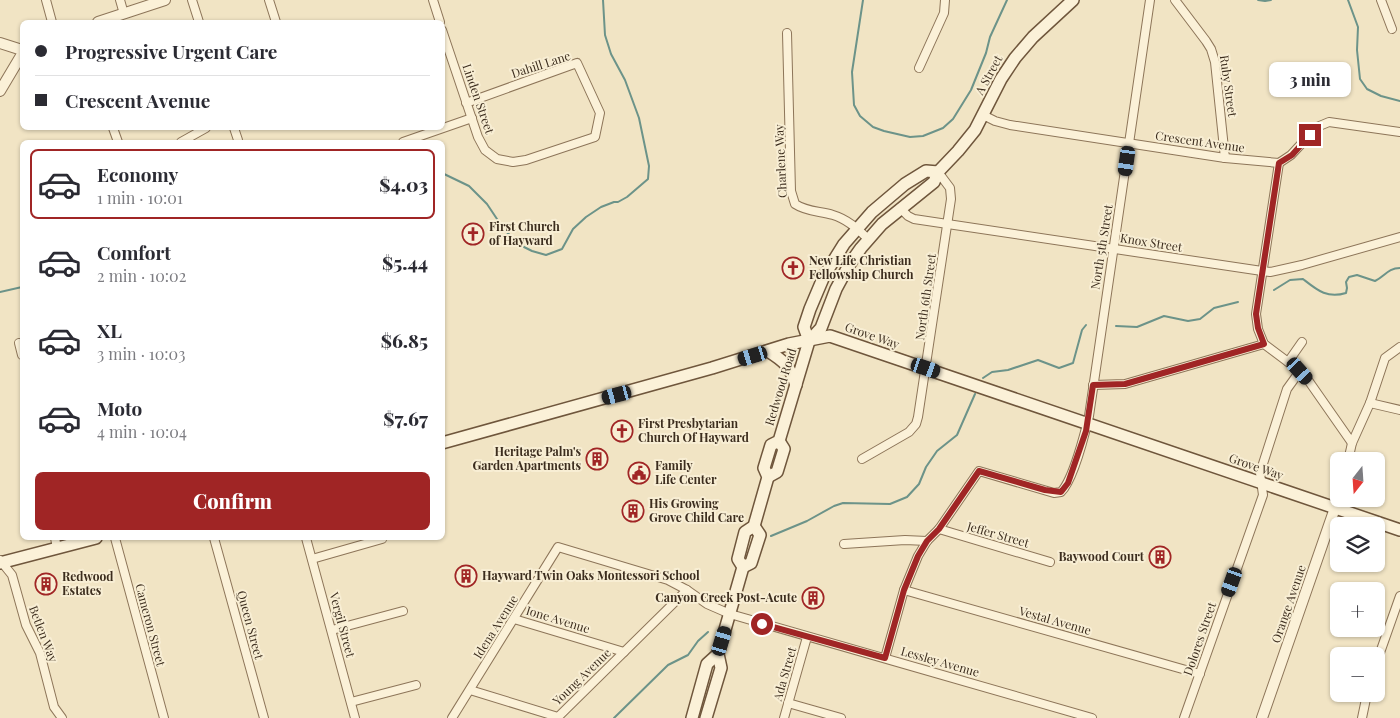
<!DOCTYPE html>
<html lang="en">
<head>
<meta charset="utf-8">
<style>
	:root { --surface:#fff; --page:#f7f7f7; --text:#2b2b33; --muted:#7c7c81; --line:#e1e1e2; --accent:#a02525 }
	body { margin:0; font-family:"Playfair Display",serif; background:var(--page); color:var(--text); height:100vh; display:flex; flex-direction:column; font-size:19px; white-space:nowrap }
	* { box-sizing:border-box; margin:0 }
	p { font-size:16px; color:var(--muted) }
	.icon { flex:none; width:28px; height:28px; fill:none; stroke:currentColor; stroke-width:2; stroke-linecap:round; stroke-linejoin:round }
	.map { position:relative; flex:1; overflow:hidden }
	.side { position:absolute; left:20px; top:140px; width:425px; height:400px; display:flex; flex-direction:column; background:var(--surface); border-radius:8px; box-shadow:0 1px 4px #0004 }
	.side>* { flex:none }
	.hud { position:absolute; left:20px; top:20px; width:425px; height:110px; border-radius:8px; box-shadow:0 1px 4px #0004; display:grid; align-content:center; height:110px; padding:0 15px; background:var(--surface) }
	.needle { width:32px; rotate:197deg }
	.buttons { position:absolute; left:1330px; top:452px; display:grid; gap:10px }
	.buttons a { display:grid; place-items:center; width:55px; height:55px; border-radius:8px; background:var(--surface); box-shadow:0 1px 4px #0004; font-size:25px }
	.end { position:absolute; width:22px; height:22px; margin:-11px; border:6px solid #a02525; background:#fff; box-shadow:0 0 0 2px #fff }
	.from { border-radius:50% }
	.bubble { position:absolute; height:35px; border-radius:8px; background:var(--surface); box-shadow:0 1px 4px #0004; font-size:16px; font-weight:800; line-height:35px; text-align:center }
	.car { position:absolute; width:15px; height:30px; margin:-15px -8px; border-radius:6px; box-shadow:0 0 4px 1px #0007; background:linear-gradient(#222 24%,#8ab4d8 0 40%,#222 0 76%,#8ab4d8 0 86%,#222 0) }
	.hud b { display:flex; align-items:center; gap:18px; height:48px; font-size:19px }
	.hud b+b { border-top:1px solid var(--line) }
	.hud i { width:12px; height:12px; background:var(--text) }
	ul { padding:9px 0 0; list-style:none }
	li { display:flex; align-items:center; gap:15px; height:70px; margin:0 10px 8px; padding:0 5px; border:2px solid transparent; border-radius:8px }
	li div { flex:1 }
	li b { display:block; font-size:19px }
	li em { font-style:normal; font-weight:800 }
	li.selected { border-color:var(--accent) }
	li>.icon { width:45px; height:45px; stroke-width:1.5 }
	.cta { display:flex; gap:10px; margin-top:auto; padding:10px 15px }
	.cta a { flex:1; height:58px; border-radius:8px; background:var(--accent); color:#fff; font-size:20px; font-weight:800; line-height:58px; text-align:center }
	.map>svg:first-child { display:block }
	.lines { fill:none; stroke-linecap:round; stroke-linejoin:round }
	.stream { stroke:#6c9389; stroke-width:2 }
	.minor-casing { stroke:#8d7559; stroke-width:10 }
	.tertiary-casing { stroke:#8d7559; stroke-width:12 }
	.secondary-casing { stroke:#6f563c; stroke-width:14 }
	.minor { stroke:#fbf1d8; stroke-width:8 }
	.tertiary { stroke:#fbf1d8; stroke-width:10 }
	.secondary { stroke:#fbf1d8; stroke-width:11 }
	.route { stroke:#a02525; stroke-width:6 }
	.labels { text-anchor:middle; stroke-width:4; stroke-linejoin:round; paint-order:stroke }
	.street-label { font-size:12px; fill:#3c2d1e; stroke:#f8eed4 }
	.poi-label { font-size:12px; font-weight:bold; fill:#3c2d1e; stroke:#f8eed4; text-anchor:start }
</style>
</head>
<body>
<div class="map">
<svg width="1400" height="718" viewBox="0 0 1400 718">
	<rect width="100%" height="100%" fill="#f1e4c4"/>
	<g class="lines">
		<!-- stream -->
		<g class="stream">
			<path d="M863,0L852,72L854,105L860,116L873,127L884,131L910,137L923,136L943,128L953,119L971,90L986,53L990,37L1007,0"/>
			<path d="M1258,0L1265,1L1271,0"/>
			<path d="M1348,0L1358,27L1357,50L1360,79L1367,89L1381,96L1400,101"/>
			<path d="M442,173L469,186L487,204L503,228L518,244L532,251L546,255L562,249L573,229L586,217L601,207L614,202H618L627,197L648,179L649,166L639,118L625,80L611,54L605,35L603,0"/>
			<path d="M1274,290L1290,280L1303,279C1317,290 1327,299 1346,293L1347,288L1346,282L1349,277L1357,275L1375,281C1385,276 1388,268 1400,268"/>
			<path d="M0,292L22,287"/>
			<path d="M1116,326L1137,327L1164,316L1188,321L1200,319L1214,308L1238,302"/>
			<path d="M983,378L992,372L1008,370L1038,360L1059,368L1073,363L1082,330L1086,325"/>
			<path d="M771,536L807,521L834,506L843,503L890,504L907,497L919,484L926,467L937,451L957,435L975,394"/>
			<path d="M614,718L668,665L688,655L698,641L708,632"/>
		</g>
		<!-- minor casing -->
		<g class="minor-casing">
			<g id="minor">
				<path d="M46,0L52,22"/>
				<path d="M120,0L124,14"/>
				<path d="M192,0L199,22"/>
				<path d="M269,0L276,22"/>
				<path d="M433,0L440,22"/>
				<path d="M1175,0L1206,41L1211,49L1215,62L1225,158"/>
				<path d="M1381,0L1392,29"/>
				<path d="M442,30L478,137L485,150L497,159L513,162L526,160L595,137L600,113L577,63L466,103"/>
				<path d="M787,33L791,191L795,204C807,212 820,211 833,215C847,219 858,229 868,239"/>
				<path d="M919,68L944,13L945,0"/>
				<path d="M983,115L995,121L1010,125L1225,158L1279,163L1291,155L1317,127L1329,122L1400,132"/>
				<path d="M113,128L118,142"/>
				<path d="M234,128L238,140"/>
				<path d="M181,142L206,128"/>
				<path d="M403,142L472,118"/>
				<path d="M1279,163L1256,314L1258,329L1264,344L1300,371L1308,380L1352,443"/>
				<path d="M900,208L908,216L914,219L1262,271L1270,272L1302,265L1400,237"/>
				<path d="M19,343L22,355"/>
				<path d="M1288,362L1302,342"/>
				<path d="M1093,385L1125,384L1264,344"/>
				<path d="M1370,403L1400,410"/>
				<path d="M862,459L909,432L916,424L918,417L951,199L950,188L938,172"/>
				<path d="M1348,461L1352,443L1370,403L1385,358L1400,347"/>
				<path d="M1335,508L1339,497"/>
				<path d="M939,529L1050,562"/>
				<path d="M55,538L57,548"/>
				<path d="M115,538L164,718"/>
				<path d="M214,538L264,718"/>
				<path d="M306,538L355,718"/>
				<path d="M844,544L905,540L927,541"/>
				<path d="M312,559L382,539"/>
				<path d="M0,560L12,575L26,625L40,653L54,707L62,718"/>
				<path d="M904,590L1200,674"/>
				<path d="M514,619L624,652"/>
				<path d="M332,630L403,611"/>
				<path d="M885,658L904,590L918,556L927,541L939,529L979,471L1054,493L1061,492C1073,480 1085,433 1089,416L1150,0"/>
				<path d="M1376,664L1400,596"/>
				<path d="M470,690L558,717L687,590"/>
				<path d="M351,702L416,685"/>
				<path d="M788,703L841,718"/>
				<path d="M452,718L558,547L668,580L687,590L707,604L730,614L1092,718"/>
				<path d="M784,718L807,637"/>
				<path d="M1184,718L1263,495L1260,473L1287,389L1300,371"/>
				<path d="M1362,718L1367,694"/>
			</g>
		</g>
		<!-- tertiary casing -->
		<g class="tertiary-casing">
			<g id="tertiary">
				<path d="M98,22L165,0"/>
				<path d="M0,43L22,50"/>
				<path d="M0,91L22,54"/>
				<path d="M1262,718L1335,508"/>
			</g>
		</g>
		<!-- secondary casing -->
		<g class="secondary-casing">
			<g id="secondary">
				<path d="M809,341L804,327L810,309L824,276L844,244L872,212L905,184L926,171L938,172"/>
				<path d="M768,351C784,361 790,366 796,385"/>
				<path d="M442,443L712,368L789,344L830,336L1400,530"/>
				<path d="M768,477L777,472L784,449L779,441"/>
				<path d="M0,563L96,538"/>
				<path d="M743,567L751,563L760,535L754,526"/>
				<path d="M692,718L707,664L718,654"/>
				<path d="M706,718L721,668L718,654L743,567L738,559L745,532L754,526L768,477L764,468L771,445L779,441L809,341L821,328L836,289L849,265L861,248L882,224L934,182L938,172L958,151L975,130L1001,79L1015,58L1033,37L1073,0"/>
			</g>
		</g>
		<!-- minor -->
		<use href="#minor" class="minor"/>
		<!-- tertiary -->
		<use href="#tertiary" class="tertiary"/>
		<!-- secondary -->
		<use href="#secondary" class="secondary"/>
	</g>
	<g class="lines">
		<!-- route -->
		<path class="route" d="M762,624L885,658L904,590L918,556L927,541L939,529L979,471L1045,490L1061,492L1068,483L1086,431L1093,385L1125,384L1264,344L1258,328L1256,314L1279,163L1292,155L1310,135"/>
	</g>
	<!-- icons -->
	<defs>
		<g id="church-ring" transform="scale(1.125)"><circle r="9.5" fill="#f8eed4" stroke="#a02525" stroke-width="1.5"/><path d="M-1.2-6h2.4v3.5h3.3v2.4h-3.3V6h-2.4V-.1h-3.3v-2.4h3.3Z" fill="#a02525"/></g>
		<g id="building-ring" transform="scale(1.125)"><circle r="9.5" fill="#f8eed4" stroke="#a02525" stroke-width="1.5"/><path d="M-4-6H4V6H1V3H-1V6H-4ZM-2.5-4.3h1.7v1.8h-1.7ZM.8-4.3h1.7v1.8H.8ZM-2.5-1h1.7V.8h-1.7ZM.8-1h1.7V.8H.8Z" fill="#a02525"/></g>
		<g id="civic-ring" transform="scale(1.125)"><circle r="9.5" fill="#f8eed4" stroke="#a02525" stroke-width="1.5"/><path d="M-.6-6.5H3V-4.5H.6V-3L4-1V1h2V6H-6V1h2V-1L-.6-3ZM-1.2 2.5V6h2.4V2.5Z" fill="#a02525"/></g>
	</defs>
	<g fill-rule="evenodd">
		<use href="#church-ring" x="473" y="234"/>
		<use href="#church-ring" x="793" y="268"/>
		<use href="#church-ring" x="622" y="431"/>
		<use href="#building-ring" x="597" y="459"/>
		<use href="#civic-ring" x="639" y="473"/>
		<use href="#building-ring" x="633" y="511"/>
		<use href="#building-ring" x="1160" y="557"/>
		<use href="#building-ring" x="466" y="576"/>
		<use href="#building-ring" x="46" y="584"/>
		<use href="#building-ring" x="813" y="598"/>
	</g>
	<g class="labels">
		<!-- street labels -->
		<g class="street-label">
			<text transform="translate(541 65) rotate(-18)" y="4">Dahill Lane</text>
			<text transform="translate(989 75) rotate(-61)" y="4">A Street</text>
			<text transform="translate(1228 86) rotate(82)" y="4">Ruby Street</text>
			<text transform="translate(478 99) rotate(71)" y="4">Linden Street</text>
			<text transform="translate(1200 142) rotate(8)" y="4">Crescent Avenue</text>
			<text transform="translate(781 161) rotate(-93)" y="4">Charlene Way</text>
			<text transform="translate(1151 243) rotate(9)" y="4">Knox Street</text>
			<text transform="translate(1102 247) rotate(-81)" y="4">North 5th Street</text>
			<text transform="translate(926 297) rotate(-82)" y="4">North 6th Street</text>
			<text transform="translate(872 336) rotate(19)" y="4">Grove Way</text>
			<text transform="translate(781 387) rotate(-73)" y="4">Redwood Road</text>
			<text transform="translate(1256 467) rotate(19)" y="4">Grove Way</text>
			<text transform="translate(998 535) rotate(16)" y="4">Jeffer Street</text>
			<text transform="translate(1289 604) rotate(-71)" y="4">Orange Avenue</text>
			<text transform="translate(558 620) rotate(17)" y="4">Ione Avenue</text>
			<text transform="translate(1055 621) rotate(16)" y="4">Vestal Avenue</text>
			<text transform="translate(150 625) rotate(75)" y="4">Cameron Street</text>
			<text transform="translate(250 625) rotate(75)" y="4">Queen Street</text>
			<text transform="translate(342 625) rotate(75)" y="4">Vergil Street</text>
			<text transform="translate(496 627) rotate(-58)" y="4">Idena Avenue</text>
			<text transform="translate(43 634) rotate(69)" y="4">Betlen Way</text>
			<text transform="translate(1200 639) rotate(-71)" y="4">Dolores Street</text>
			<text transform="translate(940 662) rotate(16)" y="4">Lessley Avenue</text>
			<text transform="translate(785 674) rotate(-74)" y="4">Ada Street</text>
			<text transform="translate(582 677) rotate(-44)" y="4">Young Avenue</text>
		</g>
		<!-- poi labels -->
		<g class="poi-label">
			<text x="489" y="231">First Church<tspan x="489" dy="14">of Hayward</tspan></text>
			<text x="809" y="265">New Life Christian<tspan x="809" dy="14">Fellowship Church</tspan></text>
			<text x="638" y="428">First Presbytarian<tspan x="638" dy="14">Church Of Hayward</tspan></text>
			<text x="581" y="456" text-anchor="end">Heritage Palm's<tspan x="581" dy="14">Garden Apartments</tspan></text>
			<text x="655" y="470">Family<tspan x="655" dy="14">Life Center</tspan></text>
			<text x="649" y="508">His Growing<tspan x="649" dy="14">Grove Child Care</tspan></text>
			<text x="1144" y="561" text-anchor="end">Baywood Court</text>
			<text x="482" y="580">Hayward Twin Oaks Montessori School</text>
			<text x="62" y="581">Redwood<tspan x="62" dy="14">Estates</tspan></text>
			<text x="797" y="602" text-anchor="end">Canyon Creek Post-Acute</text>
		</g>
	</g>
</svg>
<div class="buttons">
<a><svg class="needle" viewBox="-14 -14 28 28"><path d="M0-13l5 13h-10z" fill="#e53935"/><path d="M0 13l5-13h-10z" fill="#7c7c81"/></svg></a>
<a><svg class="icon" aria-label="layers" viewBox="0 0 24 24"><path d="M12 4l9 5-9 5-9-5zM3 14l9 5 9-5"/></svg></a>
<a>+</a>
<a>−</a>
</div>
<i class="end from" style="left:762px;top:624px"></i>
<i class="end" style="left:1310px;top:135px"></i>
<div class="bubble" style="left:1269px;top:62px;width:82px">3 min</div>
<i class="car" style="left:1127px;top:161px;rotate:188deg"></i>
<i class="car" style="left:753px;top:356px;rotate:253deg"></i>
<i class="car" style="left:926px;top:368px;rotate:109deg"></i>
<i class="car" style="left:1300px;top:371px;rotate:138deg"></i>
<i class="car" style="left:617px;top:395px;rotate:255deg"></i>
<i class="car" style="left:1232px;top:582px;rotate:200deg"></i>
<i class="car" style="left:722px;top:641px;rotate:17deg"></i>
<div class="hud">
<b><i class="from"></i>Progressive Urgent Care</b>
<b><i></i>Crescent Avenue</b>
</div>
<section class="side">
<ul>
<li class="selected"><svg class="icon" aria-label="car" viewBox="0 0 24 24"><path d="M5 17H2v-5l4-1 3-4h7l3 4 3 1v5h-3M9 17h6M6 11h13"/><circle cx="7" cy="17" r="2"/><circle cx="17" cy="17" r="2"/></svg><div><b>Economy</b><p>1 min · 10:01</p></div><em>$4.03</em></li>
<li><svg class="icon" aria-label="car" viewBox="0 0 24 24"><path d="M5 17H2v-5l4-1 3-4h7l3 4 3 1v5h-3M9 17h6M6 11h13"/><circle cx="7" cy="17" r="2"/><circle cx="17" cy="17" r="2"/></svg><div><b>Comfort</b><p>2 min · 10:02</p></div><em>$5.44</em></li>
<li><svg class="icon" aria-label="car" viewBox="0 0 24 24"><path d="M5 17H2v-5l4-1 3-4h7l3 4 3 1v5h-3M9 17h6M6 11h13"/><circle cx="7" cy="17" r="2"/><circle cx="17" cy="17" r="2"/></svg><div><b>XL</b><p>3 min · 10:03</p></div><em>$6.85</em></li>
<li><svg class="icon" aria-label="car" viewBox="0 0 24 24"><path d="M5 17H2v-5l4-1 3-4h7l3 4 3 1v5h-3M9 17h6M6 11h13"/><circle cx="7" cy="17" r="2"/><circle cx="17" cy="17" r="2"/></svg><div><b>Moto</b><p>4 min · 10:04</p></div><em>$7.67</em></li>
</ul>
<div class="cta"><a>Confirm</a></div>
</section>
</div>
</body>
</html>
